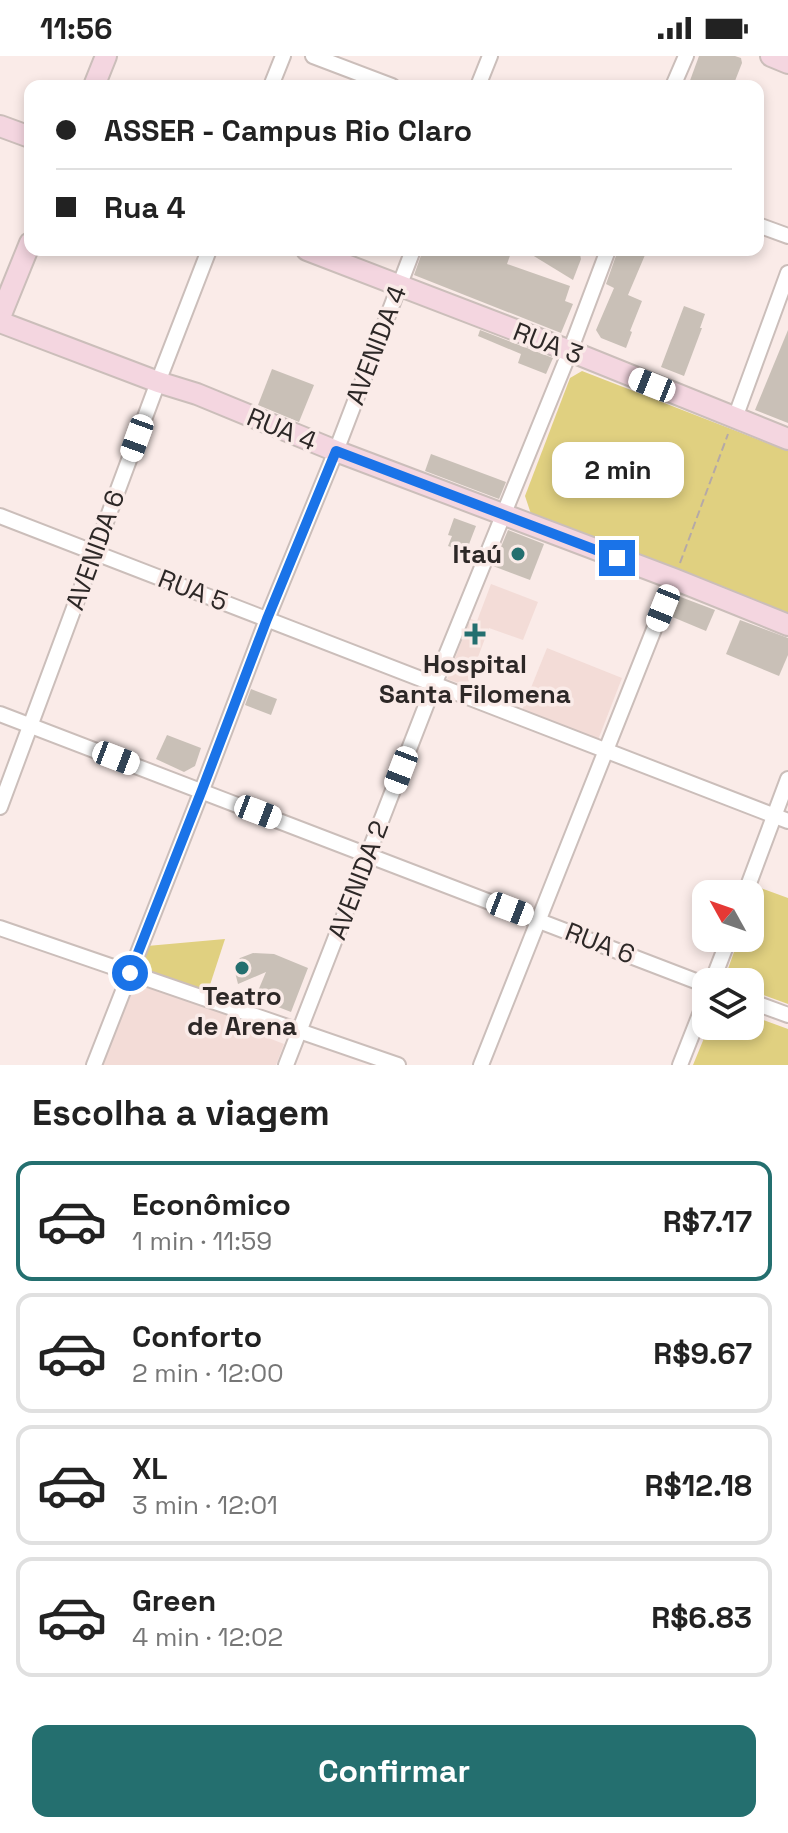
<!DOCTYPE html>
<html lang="pt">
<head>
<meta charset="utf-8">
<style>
	:root { --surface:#fff; --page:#f2f2f2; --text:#222; --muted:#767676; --line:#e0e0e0; --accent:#246f6f }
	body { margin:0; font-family:"Space Grotesk",sans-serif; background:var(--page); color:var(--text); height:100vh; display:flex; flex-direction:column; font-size:30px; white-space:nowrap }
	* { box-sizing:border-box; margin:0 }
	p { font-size:26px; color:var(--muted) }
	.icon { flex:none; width:44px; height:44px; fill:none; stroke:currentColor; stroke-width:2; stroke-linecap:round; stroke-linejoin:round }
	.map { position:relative; height:1009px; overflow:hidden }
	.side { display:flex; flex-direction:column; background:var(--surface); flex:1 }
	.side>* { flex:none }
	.guide { position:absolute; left:24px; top:24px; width:740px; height:176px; border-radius:16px; box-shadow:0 4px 12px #0003; display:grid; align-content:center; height:176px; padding:0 32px; background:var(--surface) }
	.needle { width:52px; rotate:310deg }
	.controls { position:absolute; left:692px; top:824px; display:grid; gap:16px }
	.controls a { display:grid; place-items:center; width:72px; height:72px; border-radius:16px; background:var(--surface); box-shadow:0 4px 12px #0003; font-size:40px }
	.end { position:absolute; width:36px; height:36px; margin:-18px; border:10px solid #1a73e8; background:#fff; box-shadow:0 0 0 4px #fff }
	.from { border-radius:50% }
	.bubble { position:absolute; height:56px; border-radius:16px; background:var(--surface); box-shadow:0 4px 12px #0003; font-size:26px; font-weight:800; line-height:56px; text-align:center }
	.car { position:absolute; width:24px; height:48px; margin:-24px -12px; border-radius:10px; box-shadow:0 0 6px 2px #0007; background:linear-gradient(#fff 24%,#345 0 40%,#fff 0 76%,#345 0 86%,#fff 0) }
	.guide b { display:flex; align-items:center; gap:28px; height:76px; font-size:30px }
	.guide b+b { border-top:2px solid var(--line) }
	.guide i { width:20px; height:20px; background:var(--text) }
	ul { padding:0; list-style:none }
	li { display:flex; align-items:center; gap:24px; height:120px; margin:0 16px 12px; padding:0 16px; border:4px solid var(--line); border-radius:16px }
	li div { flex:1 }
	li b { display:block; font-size:30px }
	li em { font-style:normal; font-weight:800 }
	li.selected { border-color:var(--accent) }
	li>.icon { width:72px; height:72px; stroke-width:1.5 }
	h2 { padding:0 32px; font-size:36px; line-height:96px }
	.cta { display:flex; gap:16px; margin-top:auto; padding:16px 32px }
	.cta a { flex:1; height:92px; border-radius:16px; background:var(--accent); color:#fff; font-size:32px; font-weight:800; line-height:92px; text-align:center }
	.status { display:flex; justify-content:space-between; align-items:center; height:56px; padding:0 40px; background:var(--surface); direction:ltr }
	.status svg { height:22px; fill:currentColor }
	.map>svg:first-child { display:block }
	.built { fill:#f3dcd7 }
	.green { fill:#e0d080 }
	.building { fill:#c9c0b7 }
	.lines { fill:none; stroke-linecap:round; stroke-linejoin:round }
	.minor-casing { stroke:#cbbeba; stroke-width:18 }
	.secondary-casing { stroke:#cbbeba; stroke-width:24 }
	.path { stroke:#b5a9a7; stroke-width:2; stroke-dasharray:8 4; stroke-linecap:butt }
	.minor { stroke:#fff; stroke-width:14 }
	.secondary { stroke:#f4d6e0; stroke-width:20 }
	.route { stroke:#1a73e8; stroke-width:10 }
	.poi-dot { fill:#246f6f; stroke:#faebe8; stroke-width:3 }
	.labels { text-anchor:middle; stroke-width:7; stroke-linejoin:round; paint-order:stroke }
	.street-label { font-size:26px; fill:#2d2827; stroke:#faebe8 }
	.poi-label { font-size:26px; font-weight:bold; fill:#2d2827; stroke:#faebe8 }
</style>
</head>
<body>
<div class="status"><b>11:56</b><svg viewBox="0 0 49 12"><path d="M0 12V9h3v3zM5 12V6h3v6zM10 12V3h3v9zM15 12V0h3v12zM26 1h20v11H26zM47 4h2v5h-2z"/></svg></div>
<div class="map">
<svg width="788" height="1009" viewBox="0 0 788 1009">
	<rect width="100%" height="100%" fill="#faebe8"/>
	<!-- built -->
	<g class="built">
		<path d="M491,528L538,546L523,584L489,572L467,630L447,623L470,563L477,565Z"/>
		<path d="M547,592L622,622L598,684L522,654Z"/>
		<path d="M132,925L269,973L266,981L284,988L276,1009H100Z"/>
	</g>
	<!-- green -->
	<g class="green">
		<path d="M582,315L788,395V557L531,458L525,440L570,322Z"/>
		<path d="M758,831L788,842V948L750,934V926H729L724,924L739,882H750V854Z"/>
		<path d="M225,883L208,935L140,912L147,890Z"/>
		<path d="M750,959L788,973V1009H693L709,970H750Z"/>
	</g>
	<!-- building -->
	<g class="building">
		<path d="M699,0H735L741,2L742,7L733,30H688Z"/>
		<path d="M423,194H512L507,208L570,230L565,245L573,248L561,277L414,219Z"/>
		<path d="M524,194H579L581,203L573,224Z"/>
		<path d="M618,194H634L645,199L628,239L642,245L630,275L632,276L626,292L601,282L596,274L614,232L606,228Z"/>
		<path d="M684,250L705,258L700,272H702L684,320L661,311Z"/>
		<path d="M480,274L553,302L546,318L518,307L521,298L478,280Z"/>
		<path d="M788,274V367L755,354Z"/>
		<path d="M272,313L314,329L299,366L258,349Z"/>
		<path d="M431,398L506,426L499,443L425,415Z"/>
		<path d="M454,462L476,470L466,496L448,490L452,480L448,479Z"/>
		<path d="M508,474L544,488L530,524L493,510Z"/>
		<path d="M678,540L715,554L706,575L670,560Z"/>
		<path d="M740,564L788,582V599L779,620L726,598Z"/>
		<path d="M251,633L277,643L271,659L245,649Z"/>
		<path d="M167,679L201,692L195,710L184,716L156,703Z"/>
		<path d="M253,897L274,898L308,912L291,956L255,942L266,916L238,928L235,916L236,908L240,902Z"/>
	</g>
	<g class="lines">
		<!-- minor casing -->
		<g class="minor-casing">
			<g id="minor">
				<path d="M313,0L392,30"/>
				<path d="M271,30L283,0"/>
				<path d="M478,30L490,0"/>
				<path d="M673,30L686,0"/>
				<path d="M758,169L788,180"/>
				<path d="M735,362L788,217"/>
				<path d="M0,460L788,765"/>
				<path d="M0,658L706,929"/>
				<path d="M0,751L158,326L209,194"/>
				<path d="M745,838L788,723"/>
				<path d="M0,872L398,1009"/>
				<path d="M712,926L729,882"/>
				<path d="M750,945L788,959"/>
				<path d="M94,1009L202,734L267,563L336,395L413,194"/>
				<path d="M286,1009L434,629L570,295L608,194"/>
				<path d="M481,1009L674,523"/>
				<path d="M680,1009L706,943"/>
			</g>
		</g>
		<!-- secondary casing -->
		<g class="secondary-casing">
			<g id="secondary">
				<path d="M771,0L788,7"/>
				<path d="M94,30L106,0"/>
				<path d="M0,70L30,81"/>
				<path d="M307,194L570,295L788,383"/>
				<path d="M0,261L30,187"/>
				<path d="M0,266L158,326L197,338L336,395L674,523L788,569"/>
			</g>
		</g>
		<!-- path -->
		<path class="path" d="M680,507L728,378"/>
		<!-- minor -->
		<use href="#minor" class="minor"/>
		<!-- secondary -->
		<use href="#secondary" class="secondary"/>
	</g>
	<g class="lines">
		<!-- route -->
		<path class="route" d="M130,917L202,734L267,563L336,395L617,502"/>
	</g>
	<!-- markers -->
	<g class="poi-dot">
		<circle cx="518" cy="498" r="8"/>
		<path d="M471 566h8v8h8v8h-8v8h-8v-8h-8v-8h8z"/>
		<circle cx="242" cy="912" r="8"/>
	</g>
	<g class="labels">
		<!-- street labels -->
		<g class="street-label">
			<text transform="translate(548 287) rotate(21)" y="9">RUA 3</text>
			<text transform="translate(376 289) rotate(-69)" y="9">AVENIDA 4</text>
			<text transform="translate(282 373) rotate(22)" y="9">RUA 4</text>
			<text transform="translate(95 494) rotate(-70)" y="9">AVENIDA 6</text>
			<text transform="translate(193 534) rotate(21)" y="9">RUA 5</text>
			<text transform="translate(358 824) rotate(-69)" y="9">AVENIDA 2</text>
			<text transform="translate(600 887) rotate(21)" y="9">RUA 6</text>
		</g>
		<!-- poi labels -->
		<g class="poi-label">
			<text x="502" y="507" text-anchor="end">Itaú</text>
			<text x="475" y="617">Hospital<tspan x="475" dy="30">Santa Filomena</tspan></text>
			<text x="242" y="949">Teatro<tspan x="242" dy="30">de Arena</tspan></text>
		</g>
	</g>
</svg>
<div class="controls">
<a><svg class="needle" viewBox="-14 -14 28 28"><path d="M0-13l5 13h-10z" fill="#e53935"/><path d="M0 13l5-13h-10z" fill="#767676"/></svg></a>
<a><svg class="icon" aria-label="layers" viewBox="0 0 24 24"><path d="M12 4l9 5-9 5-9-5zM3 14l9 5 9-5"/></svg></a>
</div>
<i class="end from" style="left:130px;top:917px"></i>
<i class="end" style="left:617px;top:502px"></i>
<div class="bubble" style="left:552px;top:386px;width:132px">2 min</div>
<i class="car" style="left:652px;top:329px;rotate:292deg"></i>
<i class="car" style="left:137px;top:382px;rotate:200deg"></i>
<i class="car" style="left:663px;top:552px;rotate:202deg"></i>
<i class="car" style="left:116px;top:702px;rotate:111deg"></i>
<i class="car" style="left:401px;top:714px;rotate:201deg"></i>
<i class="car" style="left:258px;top:756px;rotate:111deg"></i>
<i class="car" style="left:510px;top:853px;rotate:111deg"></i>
<div class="guide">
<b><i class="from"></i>ASSER - Campus Rio Claro</b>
<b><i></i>Rua 4</b>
</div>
</div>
<section class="side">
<h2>Escolha a viagem</h2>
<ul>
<li class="selected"><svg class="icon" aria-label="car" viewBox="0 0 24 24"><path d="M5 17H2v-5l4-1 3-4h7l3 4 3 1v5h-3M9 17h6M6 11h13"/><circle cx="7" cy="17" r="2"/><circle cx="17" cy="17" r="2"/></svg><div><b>Econômico</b><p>1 min · 11:59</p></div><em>R$7.17</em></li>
<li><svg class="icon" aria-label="car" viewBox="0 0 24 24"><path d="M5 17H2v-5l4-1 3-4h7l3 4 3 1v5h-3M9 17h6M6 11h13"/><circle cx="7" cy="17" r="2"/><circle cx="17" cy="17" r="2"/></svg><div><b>Conforto</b><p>2 min · 12:00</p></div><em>R$9.67</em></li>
<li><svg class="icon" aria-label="car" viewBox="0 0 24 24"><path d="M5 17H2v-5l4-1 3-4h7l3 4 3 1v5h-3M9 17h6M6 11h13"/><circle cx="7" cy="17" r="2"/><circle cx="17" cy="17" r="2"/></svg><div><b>XL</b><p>3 min · 12:01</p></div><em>R$12.18</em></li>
<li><svg class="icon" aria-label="car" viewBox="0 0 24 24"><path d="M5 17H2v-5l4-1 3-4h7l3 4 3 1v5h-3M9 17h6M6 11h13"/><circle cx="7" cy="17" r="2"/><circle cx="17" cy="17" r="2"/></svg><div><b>Green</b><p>4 min · 12:02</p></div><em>R$6.83</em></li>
</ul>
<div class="cta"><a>Confirmar</a></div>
</section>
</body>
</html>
